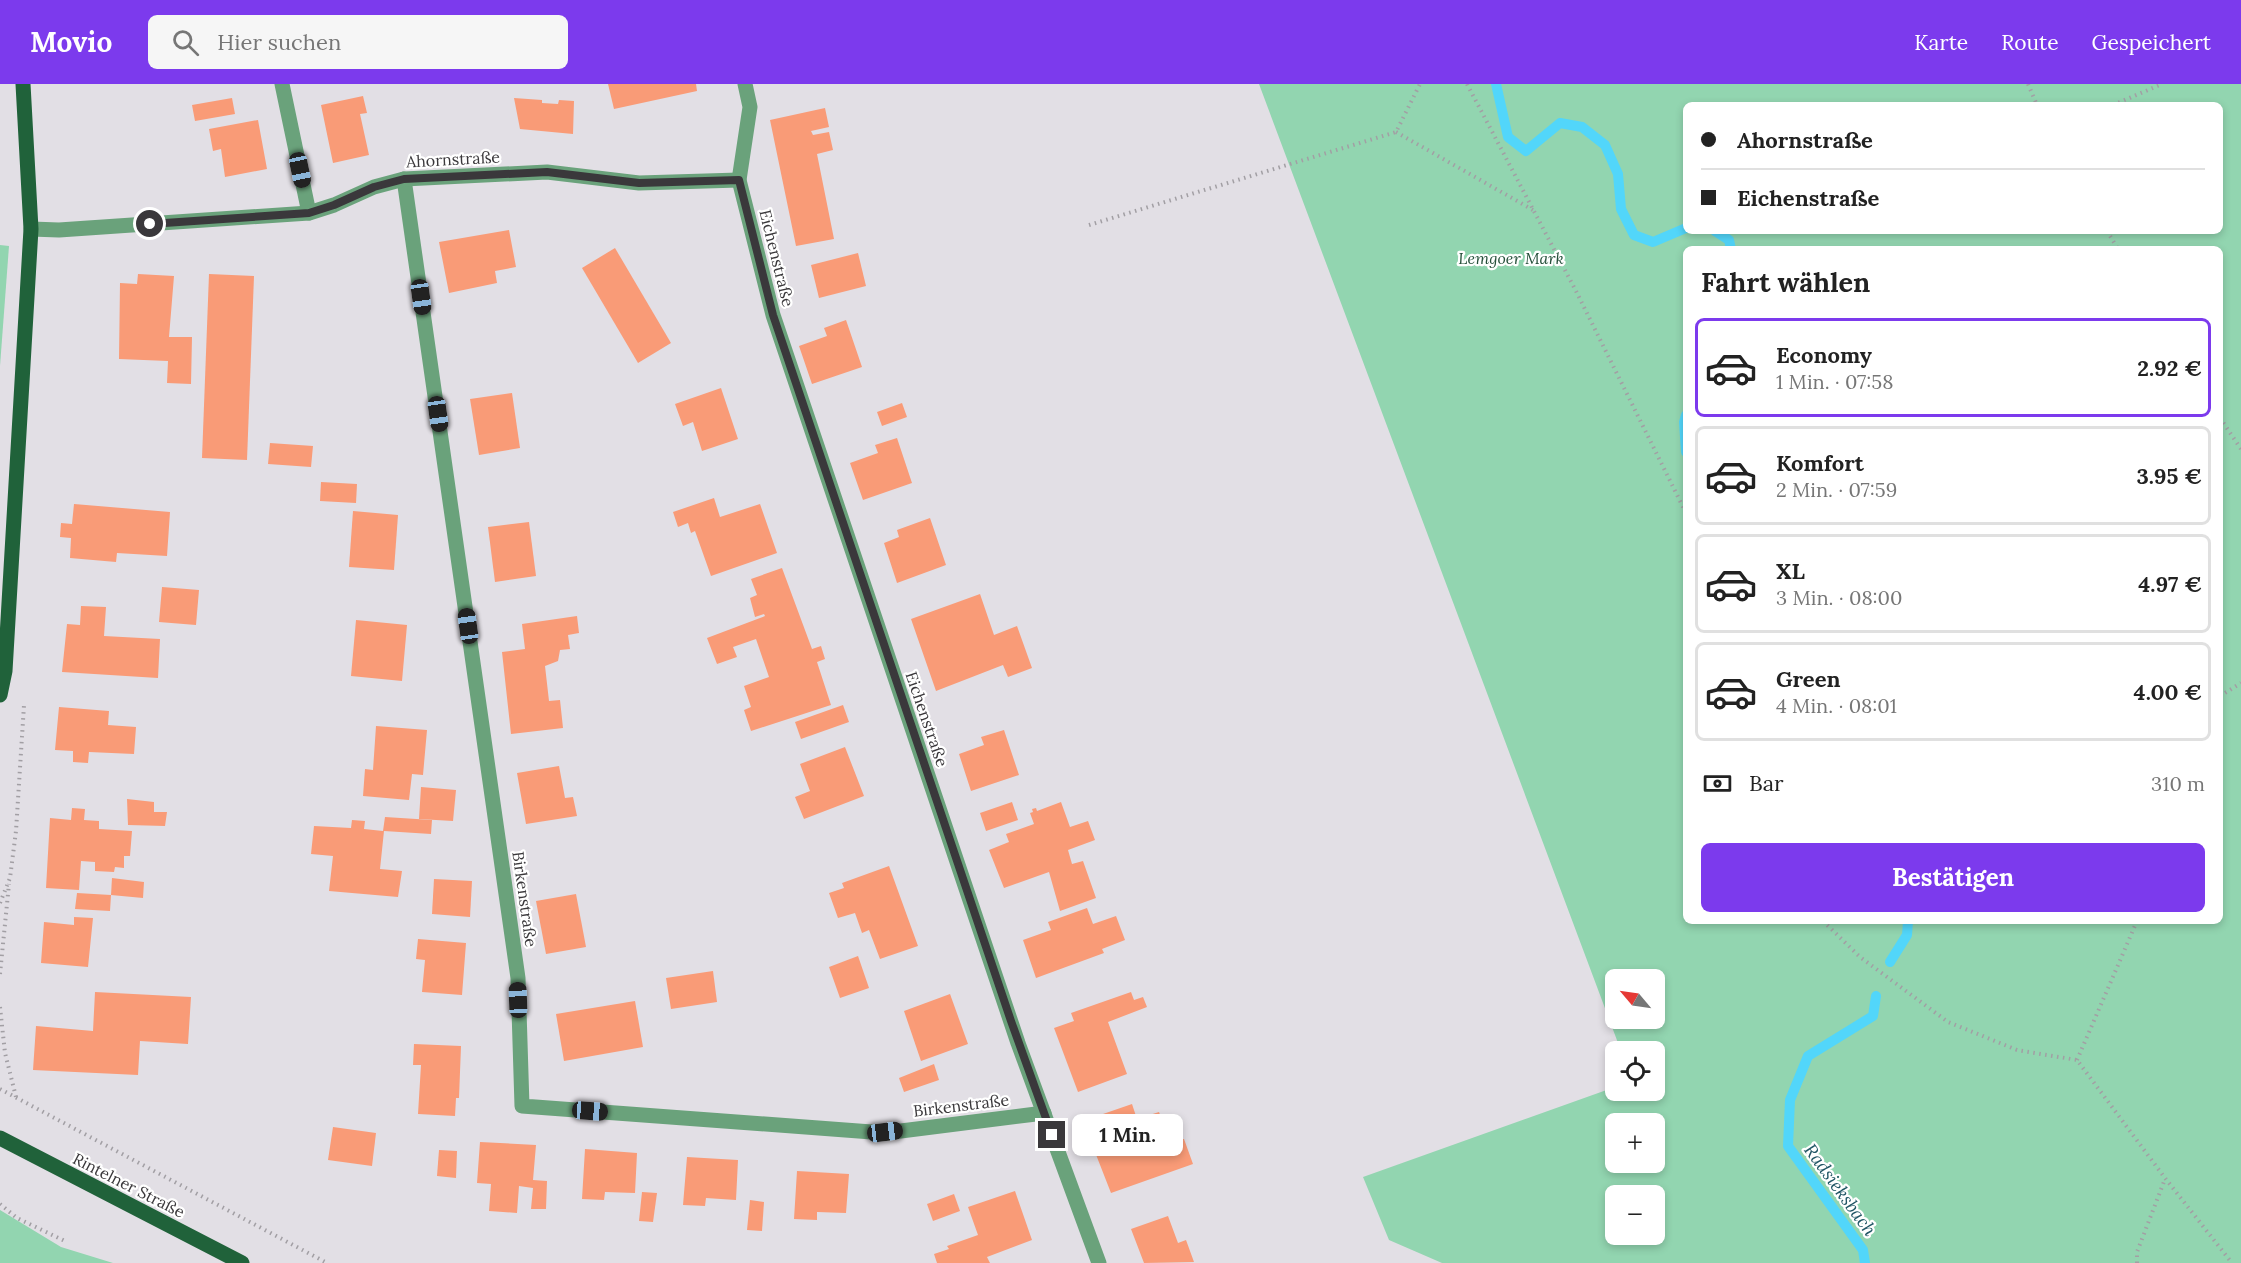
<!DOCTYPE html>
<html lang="de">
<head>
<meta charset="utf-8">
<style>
	:root { --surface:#fff; --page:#f6f6f6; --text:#222; --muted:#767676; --line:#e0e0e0; --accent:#7c3aed }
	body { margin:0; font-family:Lora,serif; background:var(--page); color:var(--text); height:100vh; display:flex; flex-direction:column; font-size:22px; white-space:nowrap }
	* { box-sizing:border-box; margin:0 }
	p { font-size:20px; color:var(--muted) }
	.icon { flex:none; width:33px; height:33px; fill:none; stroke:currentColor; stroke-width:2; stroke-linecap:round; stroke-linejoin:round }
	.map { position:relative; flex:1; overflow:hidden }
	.panel { position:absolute; left:1683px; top:162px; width:540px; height:678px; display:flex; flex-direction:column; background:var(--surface); border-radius:9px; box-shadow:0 3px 9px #0003 }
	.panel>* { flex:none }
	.banner { position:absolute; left:1683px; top:18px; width:540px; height:132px; border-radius:9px; box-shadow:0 3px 9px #0003; display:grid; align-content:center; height:132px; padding:0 18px; background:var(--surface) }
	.needle { width:39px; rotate:299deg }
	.controls { position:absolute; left:1605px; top:885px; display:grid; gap:12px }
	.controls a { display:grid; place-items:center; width:60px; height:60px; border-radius:9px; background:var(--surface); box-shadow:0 3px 9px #0003; font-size:30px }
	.end { position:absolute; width:27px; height:27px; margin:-14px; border:8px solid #3a383b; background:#fff; box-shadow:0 0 0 3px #fff }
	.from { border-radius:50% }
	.bubble { position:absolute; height:42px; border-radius:9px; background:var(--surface); box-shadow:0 3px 9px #0003; font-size:20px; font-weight:700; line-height:42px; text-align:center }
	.car { position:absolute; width:18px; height:36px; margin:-18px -9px; border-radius:8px; box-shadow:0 0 4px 2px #0007; background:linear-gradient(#222 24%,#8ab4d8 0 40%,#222 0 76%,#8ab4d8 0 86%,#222 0) }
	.banner b { display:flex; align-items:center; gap:21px; height:57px; font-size:22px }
	.banner b+b { border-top:2px solid var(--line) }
	.banner i { width:15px; height:15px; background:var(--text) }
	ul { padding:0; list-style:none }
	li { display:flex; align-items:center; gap:18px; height:99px; margin:0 12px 9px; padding:0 6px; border:3px solid var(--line); border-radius:9px }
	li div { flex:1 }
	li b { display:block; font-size:22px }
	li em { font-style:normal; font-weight:700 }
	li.selected { border-color:var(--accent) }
	li>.icon { width:54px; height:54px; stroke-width:1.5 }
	h2 { padding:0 18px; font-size:27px; line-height:72px }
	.pay { display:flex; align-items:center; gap:15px; height:66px; padding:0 18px; font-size:22px }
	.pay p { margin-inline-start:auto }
	.cta { display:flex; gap:12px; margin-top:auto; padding:12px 18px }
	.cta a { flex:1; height:69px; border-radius:9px; background:var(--accent); color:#fff; font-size:24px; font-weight:700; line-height:69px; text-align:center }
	header { display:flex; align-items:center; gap:36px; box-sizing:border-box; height:84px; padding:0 30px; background:var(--accent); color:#fff }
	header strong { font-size:28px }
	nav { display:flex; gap:33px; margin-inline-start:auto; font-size:21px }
	.search { width:420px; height:54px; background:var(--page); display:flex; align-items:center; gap:15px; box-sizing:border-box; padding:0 21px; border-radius:9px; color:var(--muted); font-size:22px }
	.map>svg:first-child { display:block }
	.green { fill:#92d5b0; fill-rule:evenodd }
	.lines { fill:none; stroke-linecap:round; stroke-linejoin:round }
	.stream { stroke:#52d6fa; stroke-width:10 }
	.building { fill:#f99b77 }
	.path { stroke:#a29fa4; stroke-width:4; stroke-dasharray:1.5 4.5; stroke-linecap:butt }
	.minor { stroke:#6aa27b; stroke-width:15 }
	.major { stroke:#20623a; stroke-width:15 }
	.route { stroke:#3a383b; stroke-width:8 }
	.labels { text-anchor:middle; stroke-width:4.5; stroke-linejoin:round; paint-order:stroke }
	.street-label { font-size:16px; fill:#3a383b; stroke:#fff }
	.park-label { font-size:16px; font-style:italic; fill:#244f39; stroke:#fff }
	.water-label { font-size:18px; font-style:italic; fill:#205665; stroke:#fff }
</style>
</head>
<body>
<header>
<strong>Movio</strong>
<div class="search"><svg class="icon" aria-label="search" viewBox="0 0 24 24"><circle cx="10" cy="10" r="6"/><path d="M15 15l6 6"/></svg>Hier suchen</div>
<nav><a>Karte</a><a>Route</a><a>Gespeichert</a></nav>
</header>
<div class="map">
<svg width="2241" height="1179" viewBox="0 0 2241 1179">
	<rect width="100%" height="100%" fill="#e2dfe5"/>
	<!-- green -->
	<g class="green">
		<path d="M1259,0H2241V1179H1442L1389,1156L1363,1093L1615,1003L1616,1006H1654V968L1621,967ZM1686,21H2220V147H1686ZM1686,165H2220V837H1686ZM1616,896H1654V934H1616ZM1616,1040H1654V1078H1616ZM1616,1112H1654V1150H1616Z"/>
		<path d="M0,161L9,162L0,282Z"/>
		<path d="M0,1126L61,1163L113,1179H0Z"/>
	</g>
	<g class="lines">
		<!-- stream -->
		<g class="stream">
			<path d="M1496,0L1508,53L1526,67L1560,39L1582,43L1605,61L1618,90L1621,125L1634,151L1653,158L1686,144"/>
			<path d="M1715,147L1729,156L1731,165"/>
			<path d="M1686,331L1684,338L1686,368"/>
			<path d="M1890,878L1907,851L1908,837"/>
			<path d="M1865,1179L1863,1166L1788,1062L1790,1016L1808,972L1873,932L1876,912"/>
		</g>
	</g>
	<!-- building -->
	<g class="building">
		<path d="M608,0H696L697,7L614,25Z"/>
		<path d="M363,12L367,29L360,30L369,71L333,79L321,21Z"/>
		<path d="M232,14L235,30L195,37L192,21Z"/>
		<path d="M514,14L542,16V19L558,20L559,16L574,17L573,50L520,45Z"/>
		<path d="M825,24L829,43L811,47L813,51L829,48L833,66L817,70L834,155L796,162L770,36Z"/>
		<path d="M258,36L267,85L225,93L221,65L213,67L209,45Z"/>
		<path d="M509,146L516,183L495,187L497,199L449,209L439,158Z"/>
		<path d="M615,164L671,259L638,279L582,184Z"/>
		<path d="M858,169L866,202L819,214L811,181Z"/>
		<path d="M138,190L174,192L169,253H192L191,300L167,299L168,277L119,275L120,199L137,200Z"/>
		<path d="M209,190L254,192L247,376L202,374Z"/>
		<path d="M846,236L862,283L812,300L799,262L827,252L824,244Z"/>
		<path d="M721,304L738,355L702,367L693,338L683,342L675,320Z"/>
		<path d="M512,309L520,364L479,371L470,315Z"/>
		<path d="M902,319L907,333L882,342L877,328Z"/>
		<path d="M897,354L912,399L863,416L850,379L878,369L875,361Z"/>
		<path d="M270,359L313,362L311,383L268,380Z"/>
		<path d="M321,398L357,400L356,419L320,417Z"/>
		<path d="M714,414L720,433L760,420L777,469L711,492L695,447L691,449L688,439L678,443L673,428Z"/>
		<path d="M74,420L170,428L167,472L117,469L116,478L70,474L71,454L60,453L61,439L72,440Z"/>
		<path d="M353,427L398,431L394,486L349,483Z"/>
		<path d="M930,434L946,481L897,499L884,459L899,453L897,446Z"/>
		<path d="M529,438L536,492L495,498L488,443Z"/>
		<path d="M782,484L812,565L821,562L825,575L817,578L831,621L751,647L744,626L751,623L744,602L769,593L756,555L733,563L737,573L717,580L707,554L765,532L764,530L755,533L750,514L757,511L751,495Z"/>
		<path d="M162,503L199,506L196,541L159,538Z"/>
		<path d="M980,510L994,551L1017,542L1032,584L1008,593L1003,581L936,607L911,535Z"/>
		<path d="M81,522L106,523L104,552L160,555L158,594L62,588L67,540L80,541Z"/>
		<path d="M577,532L579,549L568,551L570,565L560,566L558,577L545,582L549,617L560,616L563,644L511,650L502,568L525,565L522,540Z"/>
		<path d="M356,536L407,541L402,597L351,592Z"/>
		<path d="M843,621L849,638L801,655L795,638Z"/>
		<path d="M59,623L109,627L108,641L136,643L134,670L89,668L88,679L73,678V667L55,666Z"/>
		<path d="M376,642L427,646L423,691L412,690L409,716L363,712L365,685L373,686Z"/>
		<path d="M1004,646L1019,691L971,707L959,670L984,661L981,653Z"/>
		<path d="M845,663L864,712L804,735L795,713L810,707L800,680Z"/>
		<path d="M559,682L565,714L573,713L577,732L526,740L517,689Z"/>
		<path d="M421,703L456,706L453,737L419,735Z"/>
		<path d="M127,715L154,718V728H167L165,742L128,741Z"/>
		<path d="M1012,718L1018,736L986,747L980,729Z"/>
		<path d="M1061,718L1070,743L1088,737L1095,756L1068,766L1072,780L1083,777L1096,814L1060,827L1049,788L1004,804L989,766L1009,758L1006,750L1034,740L1030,729L1033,728L1032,725L1036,724L1037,727Z"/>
		<path d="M72,724L85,725L84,736L99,737V745L132,747L130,772H124V784L115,783L114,788L95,787V778L81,777L79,806L46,804L50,734L71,736Z"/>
		<path d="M385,733L432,736L431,750L384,747L380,785L402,787L398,813L329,807L333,772L311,770L314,742L351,744L352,736L365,737L364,745L383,747Z"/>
		<path d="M889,782L918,862L880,875L869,846L862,849L855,829L838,834L829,809L844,804L842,799Z"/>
		<path d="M112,794L144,798L143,814L111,811Z"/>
		<path d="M434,795L472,797L470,833L432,830Z"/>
		<path d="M77,809L111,811L110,827L75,825Z"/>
		<path d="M576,810L586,863L546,870L536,817Z"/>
		<path d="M1087,824L1093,840L1116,832L1125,856L1102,865L1104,869L1036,894L1023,856L1051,846L1048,838Z"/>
		<path d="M74,833L93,834L88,883L41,879L44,838L74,841Z"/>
		<path d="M418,855L466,859L462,911L422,908L425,876L416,875Z"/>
		<path d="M858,872L869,904L840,914L829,883Z"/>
		<path d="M713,887L717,918L671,925L666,894Z"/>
		<path d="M95,908L191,913L188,960L140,957L138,991L33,986L36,942L93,947Z"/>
		<path d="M1131,908L1134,916L1143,913L1147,923L1108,938L1127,990L1078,1008L1054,944L1074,937L1071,929Z"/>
		<path d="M950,910L968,960L921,977L904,927Z"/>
		<path d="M635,917L643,963L564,977L556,930Z"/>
		<path d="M414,960L461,962L459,1014H456L455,1032L418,1030L421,981H413Z"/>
		<path d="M934,980L939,996L904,1008L899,994Z"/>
		<path d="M1132,1020L1137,1035L1159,1028L1169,1055H1184L1193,1080L1111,1109L1086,1045L1106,1038L1103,1030Z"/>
		<path d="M333,1043L376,1049L372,1082L328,1076Z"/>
		<path d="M480,1058L536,1061L533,1096L547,1097L546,1125H531L533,1104L519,1102L517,1129L489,1127L491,1100L477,1099Z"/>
		<path d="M585,1065L637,1069L635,1109L605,1108L604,1116L582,1115Z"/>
		<path d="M439,1066L457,1067L456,1094L437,1092Z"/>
		<path d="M687,1073L738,1076L736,1116L706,1114L705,1122L683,1121Z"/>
		<path d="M797,1087L849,1090L846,1129L817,1128V1136L794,1135Z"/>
		<path d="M1015,1107L1032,1156L987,1173L990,1179H937L934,1170L949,1165L947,1162L978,1151L968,1123Z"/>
		<path d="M642,1108L657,1109L653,1138L639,1137Z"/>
		<path d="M954,1110L960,1127L933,1137L927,1120Z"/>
		<path d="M750,1116L764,1118L762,1147L747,1146Z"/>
		<path d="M1168,1132L1178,1159L1186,1156L1194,1178L1144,1179L1131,1145Z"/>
	</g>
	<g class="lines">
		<!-- path -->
		<g class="path">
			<path d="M1467,0L1576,207L1686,429"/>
			<path d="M2028,0L2037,21"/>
			<path d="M2113,21L2162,0"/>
			<path d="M1396,48L1533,126"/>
			<path d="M1089,141L1396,48L1420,0"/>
			<path d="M2107,147L2118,165"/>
			<path d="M2220,334L2241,365"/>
			<path d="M2220,612L2241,599"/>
			<path d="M0,819L10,794L16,747L24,621"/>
			<path d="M1823,837L1860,873L1948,938L2017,966L2077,976L2165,1094L2232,1179"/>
			<path d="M0,890L9,800"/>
			<path d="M0,923L5,969L16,1013"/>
			<path d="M2077,976L2137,837"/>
			<path d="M0,1005L327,1179"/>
			<path d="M0,1120L17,1134L67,1158"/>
			<path d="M2137,1179V1168L2165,1095"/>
		</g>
		<!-- minor -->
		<g class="minor">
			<path d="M282,0L309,129"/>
			<path d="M745,0L750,23L739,96L773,231L1018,959L1099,1179"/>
			<path d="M404,95L518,894L522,1022L885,1049L1044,1029"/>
			<path d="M31,145L59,146L309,129L334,121L374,103L404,95L547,88L639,99L739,96"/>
		</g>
		<!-- major -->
		<g class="major">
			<path d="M0,611L5,587L31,145L23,0"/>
			<path d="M0,1054L242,1179"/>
		</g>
	</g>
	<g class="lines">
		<!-- route -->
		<path class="route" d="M150,140L309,129L334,121L374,103L404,95L547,88L639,99L739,96L773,231L1011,937L1052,1051"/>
	</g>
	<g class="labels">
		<!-- street labels -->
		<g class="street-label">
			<text transform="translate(453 75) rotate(-3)" y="6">Ahornstraße</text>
			<text transform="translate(777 174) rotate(76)" y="6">Eichenstraße</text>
			<text transform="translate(927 635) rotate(71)" y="6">Eichenstraße</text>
			<text transform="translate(525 815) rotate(82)" y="6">Birkenstraße</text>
			<text transform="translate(961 1021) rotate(-7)" y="6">Birkenstraße</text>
			<text transform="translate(129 1101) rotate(27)" y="6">Rintelner Straße</text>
		</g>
		<!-- park labels -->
		<g class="park-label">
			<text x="1511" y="180">Lemgoer Mark</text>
		</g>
		<!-- water labels -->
		<g class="water-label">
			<text transform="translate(1840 1106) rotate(54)" y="6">Radsieksbach</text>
		</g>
	</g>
</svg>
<div class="controls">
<a><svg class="needle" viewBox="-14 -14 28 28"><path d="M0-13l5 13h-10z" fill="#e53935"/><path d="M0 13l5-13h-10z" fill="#767676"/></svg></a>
<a><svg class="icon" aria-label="locate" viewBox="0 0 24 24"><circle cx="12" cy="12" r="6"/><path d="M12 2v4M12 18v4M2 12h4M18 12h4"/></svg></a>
<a>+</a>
<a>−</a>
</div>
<i class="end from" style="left:150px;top:140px"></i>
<i class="end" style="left:1052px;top:1051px"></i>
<div class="bubble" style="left:1072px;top:1030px;width:111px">1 Min.</div>
<i class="car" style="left:300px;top:86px;rotate:168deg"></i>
<i class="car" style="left:421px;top:213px;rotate:172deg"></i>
<i class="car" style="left:438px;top:330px;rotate:172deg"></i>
<i class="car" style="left:468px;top:542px;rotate:352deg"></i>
<i class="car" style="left:518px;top:916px;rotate:358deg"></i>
<i class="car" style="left:590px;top:1027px;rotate:94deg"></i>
<i class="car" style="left:885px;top:1048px;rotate:83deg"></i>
<div class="banner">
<b><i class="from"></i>Ahornstraße</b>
<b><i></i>Eichenstraße</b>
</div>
<section class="panel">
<h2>Fahrt wählen</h2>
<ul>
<li class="selected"><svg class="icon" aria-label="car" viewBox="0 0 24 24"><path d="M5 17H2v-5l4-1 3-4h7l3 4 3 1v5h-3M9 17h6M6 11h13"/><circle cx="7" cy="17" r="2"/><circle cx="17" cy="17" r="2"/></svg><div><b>Economy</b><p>1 Min. · 07:58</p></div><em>2.92 €</em></li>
<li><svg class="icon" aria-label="car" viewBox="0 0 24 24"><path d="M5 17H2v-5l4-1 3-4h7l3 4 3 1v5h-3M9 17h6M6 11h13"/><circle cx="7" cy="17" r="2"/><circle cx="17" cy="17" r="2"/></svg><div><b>Komfort</b><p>2 Min. · 07:59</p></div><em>3.95 €</em></li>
<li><svg class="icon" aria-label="car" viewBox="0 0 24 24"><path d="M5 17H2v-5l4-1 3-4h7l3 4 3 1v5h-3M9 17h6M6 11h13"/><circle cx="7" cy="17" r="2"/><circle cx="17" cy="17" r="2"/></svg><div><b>XL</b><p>3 Min. · 08:00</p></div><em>4.97 €</em></li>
<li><svg class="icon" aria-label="car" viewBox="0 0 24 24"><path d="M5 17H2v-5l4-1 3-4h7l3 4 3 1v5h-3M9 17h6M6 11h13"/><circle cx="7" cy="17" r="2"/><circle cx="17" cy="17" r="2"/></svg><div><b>Green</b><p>4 Min. · 08:01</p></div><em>4.00 €</em></li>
</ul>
<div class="pay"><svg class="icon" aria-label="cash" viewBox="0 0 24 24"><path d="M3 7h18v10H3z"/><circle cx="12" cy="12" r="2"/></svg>Bar<p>310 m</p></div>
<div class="cta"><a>Bestätigen</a></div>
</section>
</div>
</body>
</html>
